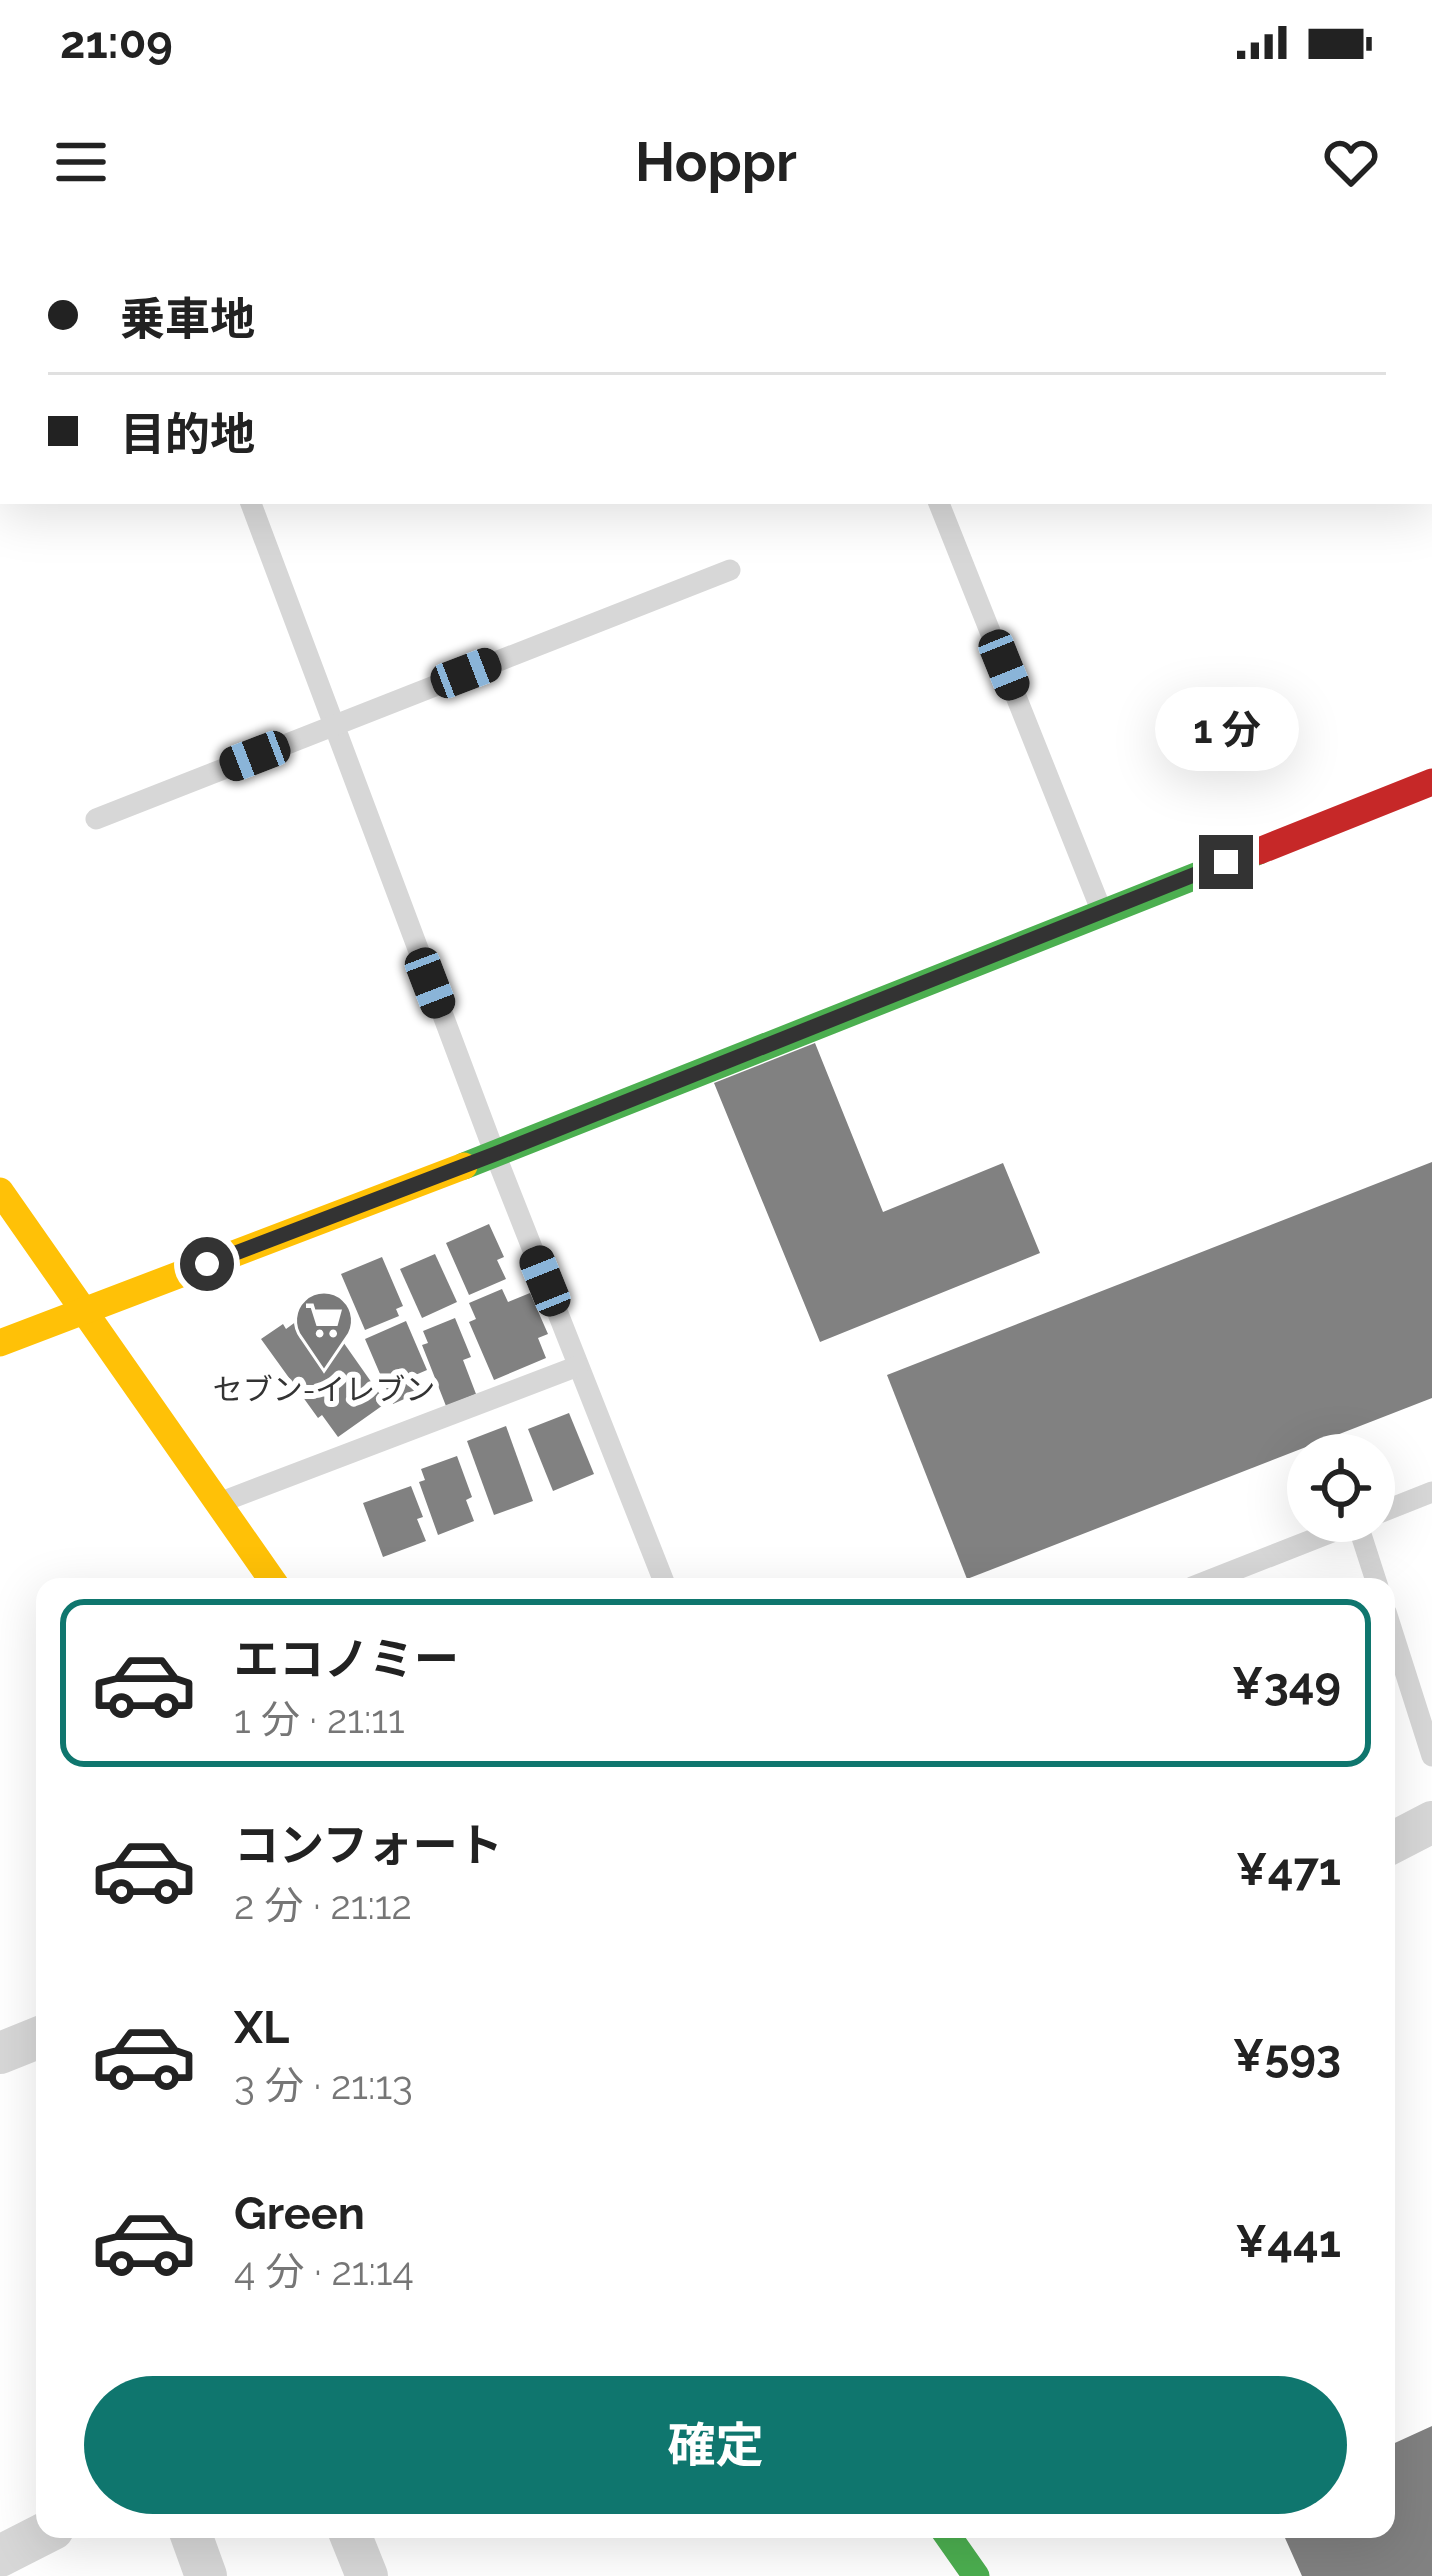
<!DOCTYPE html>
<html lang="ja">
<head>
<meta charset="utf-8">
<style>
	:root { --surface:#fff; --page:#f2f2f2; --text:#222; --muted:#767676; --line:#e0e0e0; --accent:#0f766e }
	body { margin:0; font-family:Raleway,"Noto Sans JP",sans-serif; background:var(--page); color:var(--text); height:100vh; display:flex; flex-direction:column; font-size:45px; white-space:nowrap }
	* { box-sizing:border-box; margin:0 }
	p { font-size:39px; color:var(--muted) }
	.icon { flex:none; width:66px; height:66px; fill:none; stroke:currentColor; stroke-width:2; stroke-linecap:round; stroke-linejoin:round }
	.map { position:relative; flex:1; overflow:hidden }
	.side { position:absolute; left:36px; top:1338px; width:1359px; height:960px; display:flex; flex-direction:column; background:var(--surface); border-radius:24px; box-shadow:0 12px 48px #0002 }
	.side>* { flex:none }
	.hud { position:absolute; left:0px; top:0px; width:1434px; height:264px; box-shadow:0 12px 48px #0002; display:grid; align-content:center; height:264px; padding:0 48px; background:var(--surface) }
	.buttons { position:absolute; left:1287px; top:1194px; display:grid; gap:24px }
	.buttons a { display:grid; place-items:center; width:108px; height:108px; border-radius:50%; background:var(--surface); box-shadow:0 12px 48px #0002; font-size:60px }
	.end { position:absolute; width:54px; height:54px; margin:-27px; border:15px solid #333; background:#fff; box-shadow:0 0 0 6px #fff }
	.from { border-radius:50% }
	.bubble { position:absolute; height:84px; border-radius:42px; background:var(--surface); box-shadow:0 12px 48px #0002; font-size:39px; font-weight:700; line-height:84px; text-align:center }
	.car { position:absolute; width:36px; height:72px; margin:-36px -18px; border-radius:15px; box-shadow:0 0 9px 3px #0007; background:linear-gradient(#222 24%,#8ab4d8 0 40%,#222 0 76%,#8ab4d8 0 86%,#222 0) }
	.hud b { display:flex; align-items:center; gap:42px; height:114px; font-size:45px }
	.hud b+b { border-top:3px solid var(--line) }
	.hud i { width:30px; height:30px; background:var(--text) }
	ul { padding:21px 0 0; list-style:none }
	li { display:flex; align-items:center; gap:36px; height:168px; margin:0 24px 18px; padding:0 24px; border:6px solid transparent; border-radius:24px }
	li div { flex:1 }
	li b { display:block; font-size:45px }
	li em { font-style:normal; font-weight:700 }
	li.active { border-color:var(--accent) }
	li>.icon { width:108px; height:108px; stroke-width:1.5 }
	.button { display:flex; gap:24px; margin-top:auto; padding:24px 48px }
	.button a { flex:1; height:138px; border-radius:72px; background:var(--accent); color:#fff; font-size:48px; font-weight:700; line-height:138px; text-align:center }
	.status { display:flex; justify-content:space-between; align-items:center; height:84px; padding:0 60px; background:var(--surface); direction:ltr }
	.status svg { height:33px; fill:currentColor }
	header { display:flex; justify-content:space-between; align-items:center; height:156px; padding:0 48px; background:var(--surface); font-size:54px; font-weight:700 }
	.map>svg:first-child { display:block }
	.building { fill:#818181 }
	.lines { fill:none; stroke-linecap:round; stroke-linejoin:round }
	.lane { stroke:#d7d7d7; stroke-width:21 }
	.street { stroke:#d7d7d7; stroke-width:42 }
	.fast { stroke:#4caf50; stroke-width:27 }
	.slow { stroke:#ffc107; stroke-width:27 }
	.jam { stroke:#c62828; stroke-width:27 }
	.route { stroke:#333; stroke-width:15 }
	.labels { text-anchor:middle; stroke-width:12; stroke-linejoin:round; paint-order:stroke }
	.poi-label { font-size:30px; fill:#333; stroke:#fff }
</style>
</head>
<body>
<div class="status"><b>21:09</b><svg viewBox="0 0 49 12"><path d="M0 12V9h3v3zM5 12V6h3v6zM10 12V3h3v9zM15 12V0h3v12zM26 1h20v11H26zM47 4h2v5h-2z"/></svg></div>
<header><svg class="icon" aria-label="menu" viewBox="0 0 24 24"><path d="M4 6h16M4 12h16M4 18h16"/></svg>Hoppr<svg class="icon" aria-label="heart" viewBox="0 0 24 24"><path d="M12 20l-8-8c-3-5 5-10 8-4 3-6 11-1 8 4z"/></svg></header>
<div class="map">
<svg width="1432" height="2336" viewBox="0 0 1432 2336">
	<rect width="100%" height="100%" fill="#fff"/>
	<!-- building -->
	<g class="building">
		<path d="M815,803L883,972L1003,923L1040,1013L820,1102L714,843Z"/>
		<path d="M1432,922V1158L967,1339L887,1135Z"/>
		<path d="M489,984L504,1017L497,1020L506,1039L469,1055L446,1003Z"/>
		<path d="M435,1014L457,1062L422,1078L400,1029Z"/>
		<path d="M382,1017L403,1066L396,1069L399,1076L365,1090L341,1034Z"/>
		<path d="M502,1049L508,1062L530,1053L548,1094L538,1098L546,1118L494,1140L469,1082L476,1079L469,1063Z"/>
		<path d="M316,1067L320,1072L327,1067L347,1095L341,1099L386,1163L338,1197L322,1175L318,1178L261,1099L283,1084L286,1089Z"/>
		<path d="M455,1078L471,1117L463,1120L476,1154L446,1166L422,1105L428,1103L423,1091Z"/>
		<path d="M406,1081L427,1130L413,1136L420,1152L393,1164L365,1099Z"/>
		<path d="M569,1173L594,1234L553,1251L528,1189Z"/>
		<path d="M506,1186L533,1261L494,1275L467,1201Z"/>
		<path d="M457,1216L472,1257L466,1260L474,1281L438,1295L419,1242L425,1240L421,1229Z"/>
		<path d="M411,1246L423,1277L417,1279L426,1301L383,1317L363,1263Z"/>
		<path d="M1432,2186V2336H1302L1281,2289H1386V2207Z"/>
	</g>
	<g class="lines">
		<!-- lane -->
		<g class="lane">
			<path d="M834,0L835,3"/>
			<path d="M1172,0L1173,3"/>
			<path d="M1294,0L1295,3"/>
			<path d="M994,3L1002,0"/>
			<path d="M250,261L495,914L666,1347"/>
			<path d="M938,261L1100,667"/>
			<path d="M96,579L730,330"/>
			<path d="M224,1261L578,1126"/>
			<path d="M1374,1275L1432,1252"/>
			<path d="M1357,1282L1378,1347"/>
			<path d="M1192,1347L1360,1281"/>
			<path d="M1386,1372L1432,1516"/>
		</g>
		<!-- street -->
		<g class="street">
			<path d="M1386,1606L1432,1582"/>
			<path d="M0,1813L45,1795"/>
			<path d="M189,2289L206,2336"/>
			<path d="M348,2289L367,2336"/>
			<path d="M0,2316L53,2289"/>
		</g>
		<!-- fast -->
		<g class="fast">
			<path d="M464,926L1259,611"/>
			<path d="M943,2289L976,2336"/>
		</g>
		<!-- slow -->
		<g class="slow">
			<path d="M0,951L277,1347"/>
			<path d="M0,1103L464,926"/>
		</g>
		<!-- jam -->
		<path class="jam" d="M1259,611L1432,542"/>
	</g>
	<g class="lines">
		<!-- route -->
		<path class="route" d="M207,1024L495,914L1226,622"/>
	</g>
	<!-- icons -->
	<defs>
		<g id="supermarket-pin" transform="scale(3)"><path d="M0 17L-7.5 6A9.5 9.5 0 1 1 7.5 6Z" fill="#7a7a7a" stroke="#fff"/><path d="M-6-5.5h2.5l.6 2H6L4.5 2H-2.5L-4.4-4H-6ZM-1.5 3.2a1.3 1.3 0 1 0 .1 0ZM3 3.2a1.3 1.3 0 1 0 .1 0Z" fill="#fff"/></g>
	</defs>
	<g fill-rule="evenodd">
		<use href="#supermarket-pin" x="324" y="1080"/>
	</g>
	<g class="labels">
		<!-- poi labels -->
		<g class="poi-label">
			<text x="324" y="1160">セブン-イレブン</text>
		</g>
	</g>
</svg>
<div class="buttons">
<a><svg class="icon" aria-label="locate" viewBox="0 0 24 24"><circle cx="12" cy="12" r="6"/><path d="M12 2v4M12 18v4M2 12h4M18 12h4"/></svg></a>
</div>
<i class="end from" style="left:207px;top:1024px"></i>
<i class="end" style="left:1226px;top:622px"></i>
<div class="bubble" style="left:1155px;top:447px;width:144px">1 分</div>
<i class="car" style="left:1004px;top:425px;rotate:158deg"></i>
<i class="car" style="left:466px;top:433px;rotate:69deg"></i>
<i class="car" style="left:255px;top:516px;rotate:249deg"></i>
<i class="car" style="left:430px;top:743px;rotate:159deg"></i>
<i class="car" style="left:545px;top:1041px;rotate:338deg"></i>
<div class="hud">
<b><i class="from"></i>乗車地</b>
<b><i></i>目的地</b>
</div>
<section class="side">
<ul>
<li class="active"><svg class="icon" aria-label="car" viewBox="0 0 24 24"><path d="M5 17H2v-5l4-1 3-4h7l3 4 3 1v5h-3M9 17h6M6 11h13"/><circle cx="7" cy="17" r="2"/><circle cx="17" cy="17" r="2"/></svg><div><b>エコノミー</b><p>1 分 · 21:11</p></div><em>¥349</em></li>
<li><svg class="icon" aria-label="car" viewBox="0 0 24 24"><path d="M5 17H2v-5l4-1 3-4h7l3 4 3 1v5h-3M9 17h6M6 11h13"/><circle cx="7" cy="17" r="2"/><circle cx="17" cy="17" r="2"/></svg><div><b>コンフォート</b><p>2 分 · 21:12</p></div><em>¥471</em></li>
<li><svg class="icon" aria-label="car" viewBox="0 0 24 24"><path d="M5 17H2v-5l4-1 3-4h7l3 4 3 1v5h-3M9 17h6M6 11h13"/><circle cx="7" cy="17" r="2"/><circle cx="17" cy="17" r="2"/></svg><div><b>XL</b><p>3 分 · 21:13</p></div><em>¥593</em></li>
<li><svg class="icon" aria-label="car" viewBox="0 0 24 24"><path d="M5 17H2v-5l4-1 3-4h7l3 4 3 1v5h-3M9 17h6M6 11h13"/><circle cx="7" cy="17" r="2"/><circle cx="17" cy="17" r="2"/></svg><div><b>Green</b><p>4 分 · 21:14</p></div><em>¥441</em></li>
</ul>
<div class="button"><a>確定</a></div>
</section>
</div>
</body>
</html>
